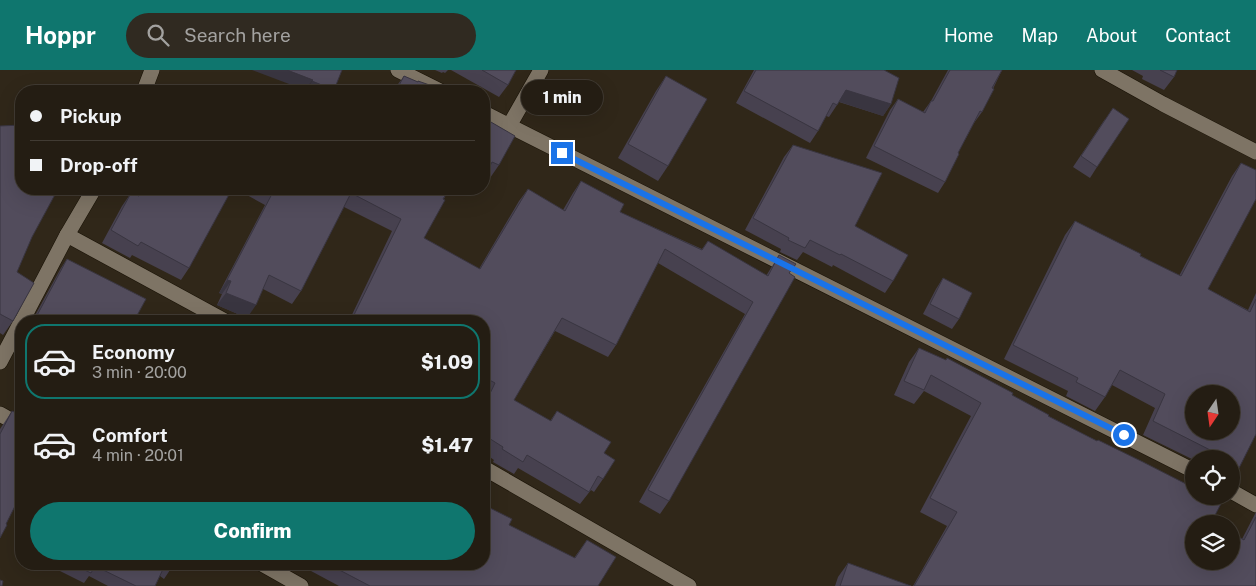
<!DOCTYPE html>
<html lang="en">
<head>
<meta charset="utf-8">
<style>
	:root { --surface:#241d13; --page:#302a21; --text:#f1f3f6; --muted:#a3a2a0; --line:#413b33; --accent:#0f766e }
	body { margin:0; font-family:"Public Sans",sans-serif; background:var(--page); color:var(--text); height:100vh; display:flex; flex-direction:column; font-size:19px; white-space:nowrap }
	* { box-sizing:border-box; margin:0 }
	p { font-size:16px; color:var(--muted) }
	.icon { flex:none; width:28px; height:28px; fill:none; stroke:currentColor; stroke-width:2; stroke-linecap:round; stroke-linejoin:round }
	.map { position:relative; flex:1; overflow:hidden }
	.details { position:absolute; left:15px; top:245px; width:475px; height:255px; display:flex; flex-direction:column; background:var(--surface); border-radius:20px; box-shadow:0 5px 20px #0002,0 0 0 1px var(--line) }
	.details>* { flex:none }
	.hud { position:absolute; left:15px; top:15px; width:475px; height:110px; border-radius:20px; box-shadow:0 5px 20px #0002,0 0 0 1px var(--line); display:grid; align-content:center; height:110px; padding:0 15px; background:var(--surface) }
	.needle { width:32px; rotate:193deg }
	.controls { position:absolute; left:1185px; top:315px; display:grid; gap:10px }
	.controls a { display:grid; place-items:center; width:55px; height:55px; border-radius:50%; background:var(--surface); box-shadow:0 5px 20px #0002,0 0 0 1px var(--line); font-size:25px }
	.end { position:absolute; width:22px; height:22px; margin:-11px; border:6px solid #1a73e8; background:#fff; box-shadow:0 0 0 2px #fff }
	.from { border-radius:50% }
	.bubble { position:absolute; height:35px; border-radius:18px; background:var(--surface); box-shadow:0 5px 20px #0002,0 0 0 1px var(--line); font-size:16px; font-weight:800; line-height:35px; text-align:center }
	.hud b { display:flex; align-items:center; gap:18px; height:48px; font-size:19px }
	.hud b+b { border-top:1px solid var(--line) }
	.hud i { width:12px; height:12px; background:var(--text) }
	ul { padding:9px 0 0; list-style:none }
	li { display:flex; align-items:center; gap:15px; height:75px; margin:0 10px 8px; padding:0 5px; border:2px solid transparent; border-radius:20px }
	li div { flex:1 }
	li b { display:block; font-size:19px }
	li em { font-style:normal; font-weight:800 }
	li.on { border-color:var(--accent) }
	li>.icon { width:45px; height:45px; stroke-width:1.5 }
	.action { display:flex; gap:10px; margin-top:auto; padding:10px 15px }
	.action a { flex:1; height:58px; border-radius:30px; background:var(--accent); color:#fff; font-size:20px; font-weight:800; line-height:58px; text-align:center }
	header { display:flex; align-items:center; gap:30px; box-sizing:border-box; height:70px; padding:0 25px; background:var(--accent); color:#fff }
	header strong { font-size:24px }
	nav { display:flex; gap:28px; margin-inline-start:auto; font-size:18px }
	.search { width:350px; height:45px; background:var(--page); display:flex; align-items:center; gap:12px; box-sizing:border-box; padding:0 18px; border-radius:28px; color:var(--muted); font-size:19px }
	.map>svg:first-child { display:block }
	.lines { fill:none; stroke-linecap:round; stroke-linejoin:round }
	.minor-casing { stroke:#171004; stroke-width:16 }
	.minor { stroke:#7e7465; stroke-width:15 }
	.wall { fill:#47414f }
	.shaded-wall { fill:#393540 }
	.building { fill:#524c5c; stroke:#393540; fill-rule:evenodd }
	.route { stroke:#1a73e8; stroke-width:6 }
</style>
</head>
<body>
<header>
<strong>Hoppr</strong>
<div class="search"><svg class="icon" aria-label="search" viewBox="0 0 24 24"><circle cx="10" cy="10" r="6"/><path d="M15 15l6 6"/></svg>Search here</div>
<nav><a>Home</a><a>Map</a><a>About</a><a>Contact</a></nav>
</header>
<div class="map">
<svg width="1256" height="516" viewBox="0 0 1256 516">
	<rect width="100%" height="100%" fill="#302719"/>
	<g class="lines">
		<!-- minor casing -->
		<g class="minor-casing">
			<g id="minor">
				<path d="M398,0L440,21"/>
				<path d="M1102,0L1163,34L1256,82"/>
				<path d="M144,21L152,0"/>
				<path d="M484,43L1194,401"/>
				<path d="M509,56L541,0"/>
				<path d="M67,165L225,251"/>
				<path d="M22,251L67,165L94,119"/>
				<path d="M0,292L21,252"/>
				<path d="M0,344L21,356"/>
				<path d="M484,398L689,516"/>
				<path d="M1231,421L1256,435"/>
				<path d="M262,494L301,516"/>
			</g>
		</g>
		<!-- minor -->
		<use href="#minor" class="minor"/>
	</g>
	<!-- wall -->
	<g class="wall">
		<path d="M435,0H448L445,3L443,2L442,3Z"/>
		<path d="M451,0H516L508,15L499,27Z"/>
		<path d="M754,0H884L891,34L883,46L839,32L829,47L826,46L818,61L810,73L736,33Z"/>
		<path d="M948,0H1002L982,42L974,53L958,83L945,112L938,123L866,88L890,40L898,29L923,42L931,31Z"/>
		<path d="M1132,0H1177L1174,7L1164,20L1142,9L1143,6Z"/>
		<path d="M404,6L436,21H393Z"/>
		<path d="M666,6L668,96L658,111L618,88L656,21Z"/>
		<path d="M484,48L499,95L490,108L484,105V106Z"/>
		<path d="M1105,49L1097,97L1090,108L1073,97Z"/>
		<path d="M0,56L32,167L17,202L13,251L3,265L0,263Z"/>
		<path d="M793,75L855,156L893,211L885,223L833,195L832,197L803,182L797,190L780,182L781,179L745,160L784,87Z"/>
		<path d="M1241,93L1208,219L1248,240L1256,223V364L1232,408L1231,413V389H1194V390L1143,365L1155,338L1112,315L1105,327L1095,341L1066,326L1068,321L1004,289L1065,165L1075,151L1179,206L1232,106Z"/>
		<path d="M581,111L620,142L702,179L708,171L766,206L779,185L789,203L669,431L660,444L639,432L745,244L658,193L616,275L608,287L555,261L514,330L550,351L557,341L604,383L603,409L594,422L591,420L580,434L518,398L514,404L493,392L494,390L484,383V331L486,326L484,325V251H349L392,161L344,137L301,221L292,234L263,219L247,248L217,235L222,224L219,223L265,135L236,119H449L424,168L479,199L519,131L528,119L563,140L573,123Z"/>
		<path d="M142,119H232L189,198L181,210L132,185L130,188L102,173L122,136L131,123L138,126Z"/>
		<path d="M67,189L134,251H32L61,198Z"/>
		<path d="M943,208L959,249L952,259L923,244L936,219Z"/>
		<path d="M919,278L1012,325L1048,346L1097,371L1143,392L1211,453L1242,469L1256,442V516H913L947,456L920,442L971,346L924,321L914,334L894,325L909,292Z"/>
		<path d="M12,341L6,454L0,468V359Z"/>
		<path d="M509,455L574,488L587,470L598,516H339L298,494H400L404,496L405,494H484Z"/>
		<path d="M848,493L911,516H835L838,507Z"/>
		<path d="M61,494H174L164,509L160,506L155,516H108L89,506L84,513L58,500Z"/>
	</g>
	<!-- shaded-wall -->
	<g class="shaded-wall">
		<path d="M252,0H287L313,10L305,20Z"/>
		<path d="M312,11L334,20L333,21H305Z"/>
		<path d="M846,20L891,34L883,46L837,31Z"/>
		<path d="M227,210L231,211L222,224L219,223Z"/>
		<path d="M226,223L256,235L247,248L217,235Z"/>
		<path d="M1239,398L1231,409V405L1236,399Z"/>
	</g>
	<!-- building -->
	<g class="building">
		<path d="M287,0H342L334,20L312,11L313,10Z"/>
		<path d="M482,0H516L508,15Z"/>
		<path d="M756,0H884L899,8L891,34L846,20L837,35L833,33L818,61L744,21Z"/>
		<path d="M950,0H1002L992,18L994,19L982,42L980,41L958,83L959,84L945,112L874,76L898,29L925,43L931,31H933Z"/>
		<path d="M1160,0H1177L1174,7Z"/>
		<path d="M404,6L418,12V11L438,18L436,21H396Z"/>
		<path d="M666,6L707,29L668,96L628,74Z"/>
		<path d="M1113,38L1129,49L1097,97L1081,86Z"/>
		<path d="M484,48L515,66L499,95L492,92L487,102L484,100Z"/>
		<path d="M21,55V119H58L32,167L17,202L34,213L13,251L0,244V56Z"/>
		<path d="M793,75L882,103L855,156L908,185L893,211L841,184L840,185L810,170L805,178L788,170L789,168L753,148Z"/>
		<path d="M1241,93L1256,100V129L1208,219L1250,242L1256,229V364L1239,398L1236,399L1232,403L1231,407L1232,411L1231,413V389H1218L1220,385L1153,351L1165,324L1120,300L1105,327L1076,312L1078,308L1013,275L1075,151L1141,184L1140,186L1181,206ZM1194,324H1231V361H1194Z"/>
		<path d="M581,111L624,134L620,142L702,180L708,171L768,206L779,185L796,194L789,203L795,207L669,431L648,420L753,232L665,179L616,275L562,248L514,330L551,351L557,341L611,372L604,383L615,390L603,409L598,406L589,422L527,385L523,392L502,379L503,377L484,365V336L495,313L484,307V251H351L401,149L351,123L301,221L269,205L256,235L226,223L231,211L227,210L273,122L267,119H449L443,129L445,130L424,168L480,199L528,119L565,141Z"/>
		<path d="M144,119H232L189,198L141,172L138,176L111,160L131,123L139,126Z"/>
		<path d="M67,189L146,229L134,251H34Z"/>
		<path d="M943,208L972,223L959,249L930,234Z"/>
		<path d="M919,278L946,290L947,288L1013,323L1012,325L1049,345L1048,346L1097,371L1098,370L1143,392L1194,418V426H1225L1211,453L1213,454H1194V491H1231V463L1244,470L1256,447V516H914L957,442L930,428L981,333L931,305L924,320L904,311Z"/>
		<path d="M12,341L21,345V424L6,454L7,455L0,468V364Z"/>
		<path d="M484,435L512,449L509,455L575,488L587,470L616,487L598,516H370L328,494H400L405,496L407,494H484Z"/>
		<path d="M848,493L911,516H840Z"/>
		<path d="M72,494H174L171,499L165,495L155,516H136L95,496L91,503Z"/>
		<path d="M0,510L3,511L2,516H0Z"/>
	</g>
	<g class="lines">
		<!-- route -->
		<path class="route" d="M562,83L1124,365"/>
	</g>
</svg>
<div class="controls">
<a><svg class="needle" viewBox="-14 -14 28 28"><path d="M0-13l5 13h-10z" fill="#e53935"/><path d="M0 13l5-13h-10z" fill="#a3a2a0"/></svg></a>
<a><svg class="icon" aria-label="locate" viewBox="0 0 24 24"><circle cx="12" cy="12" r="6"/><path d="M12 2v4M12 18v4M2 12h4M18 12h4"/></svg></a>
<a><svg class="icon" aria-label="layers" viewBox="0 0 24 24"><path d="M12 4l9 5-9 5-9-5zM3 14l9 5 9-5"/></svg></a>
</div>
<i class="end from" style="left:1124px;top:365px"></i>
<i class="end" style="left:562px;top:83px"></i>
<div class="bubble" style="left:521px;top:10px;width:82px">1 min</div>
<div class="hud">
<b><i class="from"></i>Pickup</b>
<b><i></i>Drop-off</b>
</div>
<section class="details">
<ul>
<li class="on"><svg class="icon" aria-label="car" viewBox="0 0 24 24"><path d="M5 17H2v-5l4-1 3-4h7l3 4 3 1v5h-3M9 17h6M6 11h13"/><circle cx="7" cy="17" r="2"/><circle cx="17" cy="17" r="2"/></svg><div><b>Economy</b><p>3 min · 20:00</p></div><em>$1.09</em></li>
<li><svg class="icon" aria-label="car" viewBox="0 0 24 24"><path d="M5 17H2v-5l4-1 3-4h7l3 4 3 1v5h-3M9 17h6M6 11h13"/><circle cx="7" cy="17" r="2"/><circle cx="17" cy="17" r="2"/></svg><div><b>Comfort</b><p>4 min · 20:01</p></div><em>$1.47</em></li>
</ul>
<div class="action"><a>Confirm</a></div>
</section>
</div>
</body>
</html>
